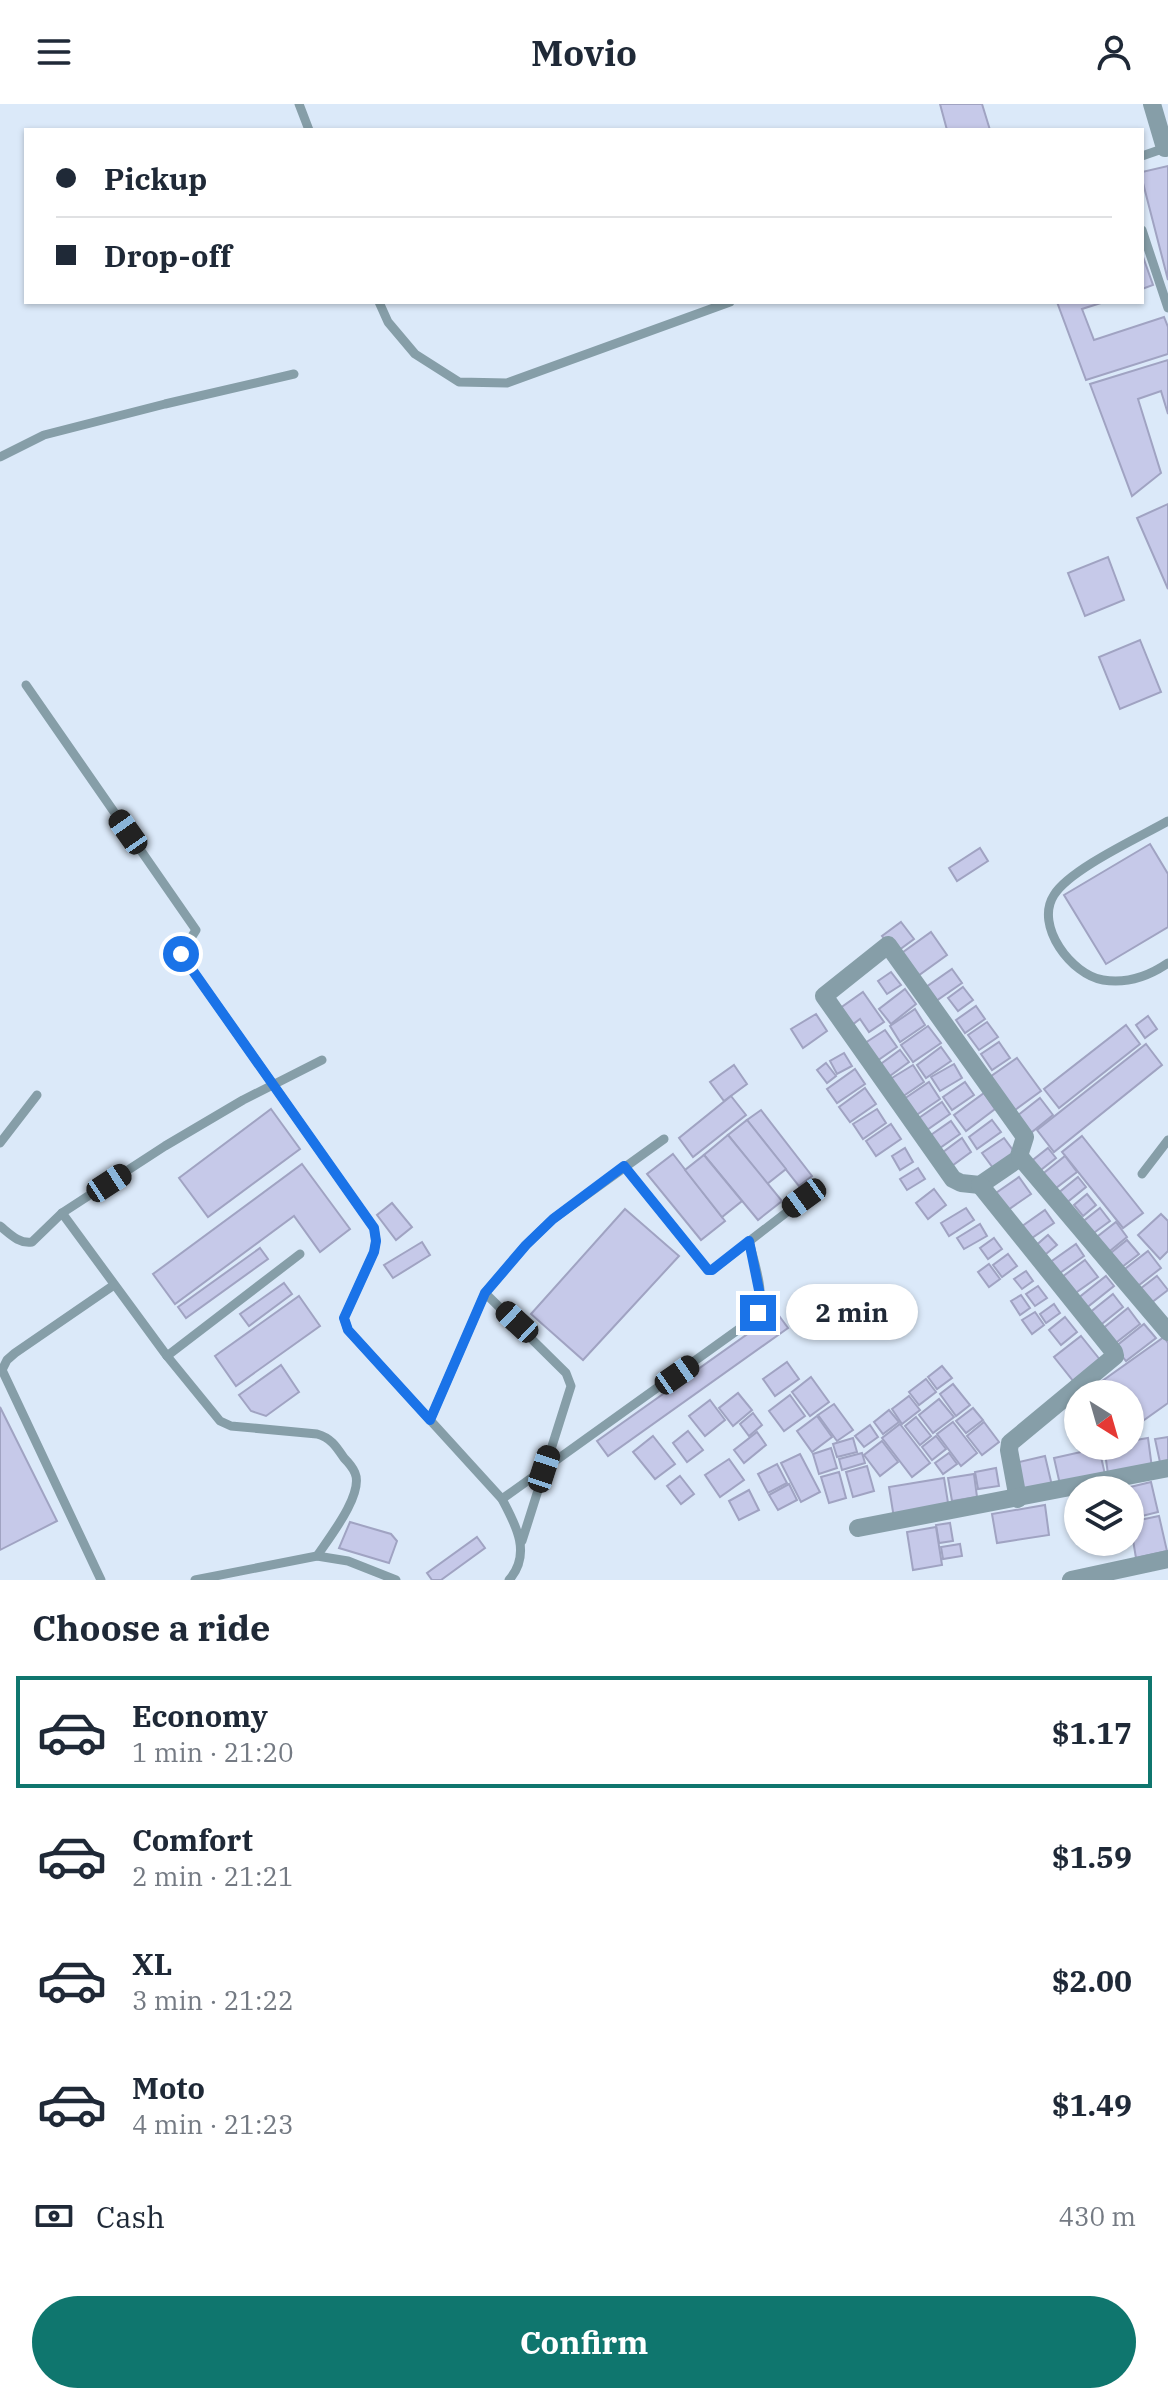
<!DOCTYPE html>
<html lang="en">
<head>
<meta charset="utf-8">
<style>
	:root { --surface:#fff; --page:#f6f6f7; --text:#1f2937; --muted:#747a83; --line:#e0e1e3; --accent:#0f766e }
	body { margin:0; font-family:"IBM Plex Serif",serif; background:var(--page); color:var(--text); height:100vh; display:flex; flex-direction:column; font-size:30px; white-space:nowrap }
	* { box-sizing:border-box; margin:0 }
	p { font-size:26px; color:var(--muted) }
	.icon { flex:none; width:44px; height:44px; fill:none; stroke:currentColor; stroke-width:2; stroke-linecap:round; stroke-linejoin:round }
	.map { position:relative; height:1476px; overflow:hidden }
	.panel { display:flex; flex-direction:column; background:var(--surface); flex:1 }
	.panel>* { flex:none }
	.banner { position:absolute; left:24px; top:24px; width:1120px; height:176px; border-radius:0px; box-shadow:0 2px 6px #0004; display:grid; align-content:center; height:176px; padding:0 32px; background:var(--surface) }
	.needle { width:52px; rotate:143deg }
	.buttons { position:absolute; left:1064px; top:1276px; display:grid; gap:16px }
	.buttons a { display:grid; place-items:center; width:80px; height:80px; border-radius:50%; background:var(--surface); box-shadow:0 2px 6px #0004; font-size:40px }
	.end { position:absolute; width:36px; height:36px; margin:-18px; border:10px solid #1a73e8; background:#fff; box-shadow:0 0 0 4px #fff }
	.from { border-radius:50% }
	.bubble { position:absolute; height:56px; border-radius:28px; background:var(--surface); box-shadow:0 2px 6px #0004; font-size:26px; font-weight:700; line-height:56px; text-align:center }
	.car { position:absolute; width:24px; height:48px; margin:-24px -12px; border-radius:10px; box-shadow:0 0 6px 2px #0007; background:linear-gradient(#222 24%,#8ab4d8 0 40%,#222 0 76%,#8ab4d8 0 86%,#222 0) }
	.banner b { display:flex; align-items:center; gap:28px; height:76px; font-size:30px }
	.banner b+b { border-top:2px solid var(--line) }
	.banner i { width:20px; height:20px; background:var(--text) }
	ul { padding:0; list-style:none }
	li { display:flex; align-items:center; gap:24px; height:112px; margin:0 16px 12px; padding:0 16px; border:4px solid transparent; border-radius:0px }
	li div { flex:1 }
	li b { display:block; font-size:30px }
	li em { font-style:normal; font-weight:700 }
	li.selected { border-color:var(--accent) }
	li>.icon { width:72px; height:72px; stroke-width:1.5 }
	h2 { padding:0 32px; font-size:36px; line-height:96px }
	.pay { display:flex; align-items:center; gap:20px; height:88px; padding:0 32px; font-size:30px }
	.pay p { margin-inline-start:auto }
	.button { display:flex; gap:16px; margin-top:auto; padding:16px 32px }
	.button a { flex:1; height:92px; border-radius:48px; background:var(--accent); color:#fff; font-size:32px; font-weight:700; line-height:92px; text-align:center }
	header { display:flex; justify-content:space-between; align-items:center; height:104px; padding:0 32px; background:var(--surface); font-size:36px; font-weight:700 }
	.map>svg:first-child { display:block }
	.building { fill:#c6c9e9; stroke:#a0a3c2; stroke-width:2 }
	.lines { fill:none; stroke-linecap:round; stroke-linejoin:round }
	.lane { stroke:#869ea8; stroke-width:9 }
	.street { stroke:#869ea8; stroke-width:18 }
	.route { stroke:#1a73e8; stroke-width:10 }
</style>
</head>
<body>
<header><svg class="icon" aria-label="menu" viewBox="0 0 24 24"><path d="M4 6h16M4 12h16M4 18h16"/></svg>Movio<svg class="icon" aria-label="person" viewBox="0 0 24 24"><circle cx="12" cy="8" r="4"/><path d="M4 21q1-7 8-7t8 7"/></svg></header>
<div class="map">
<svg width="1168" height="1476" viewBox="0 0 1168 1476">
	<rect width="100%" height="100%" fill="#dbe9f9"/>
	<!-- building -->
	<g class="building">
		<path d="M940,0H982L990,26H947Z"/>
		<path d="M1168,62V176L1142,75V68Z"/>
		<path d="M1142,150L1153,181L1142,185Z"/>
		<path d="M1057,198H1104L1082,205L1094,236L1164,213L1168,223V250L1086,276Z"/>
		<path d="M1168,256V310L1161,287L1138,295L1161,369L1132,392L1090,280Z"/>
		<path d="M1168,400V485L1137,414Z"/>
		<path d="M1108,453L1124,496L1085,512L1068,469Z"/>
		<path d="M1140,536L1161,588L1120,605L1099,553Z"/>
		<path d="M1150,740L1168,770V823L1106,860L1064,791Z"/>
		<path d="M980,744L988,757L957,777L949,764Z"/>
		<path d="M901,818L914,835L895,849L882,832Z"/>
		<path d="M931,828L947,851L915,874L899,851Z"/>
		<path d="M952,865L962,879L936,897L926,883Z"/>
		<path d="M891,868L901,881L887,890L878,877Z"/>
		<path d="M963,883L973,896L958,907L948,894Z"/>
		<path d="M905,885L916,900L891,920L879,905Z"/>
		<path d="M863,888L884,918L869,928L860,915L848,924L836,907Z"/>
		<path d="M976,902L985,915L965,929L956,916Z"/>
		<path d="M915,905L925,921L900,938L890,922Z"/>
		<path d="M816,910L827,927L803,944L791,925Z"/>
		<path d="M1148,912L1157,925L1145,934L1136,921Z"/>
		<path d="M987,918L998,933L979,946L968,931Z"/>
		<path d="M1126,921L1140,940L1059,1004L1044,985Z"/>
		<path d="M928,922L941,939L913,958L901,941Z"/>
		<path d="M885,926L897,943L874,959L862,941Z"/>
		<path d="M999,938L1010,954L992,966L981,950Z"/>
		<path d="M1146,940L1162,961L1054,1048L1037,1026Z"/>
		<path d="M941,943L951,957L926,974L917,961Z"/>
		<path d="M900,946L909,958L887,974L878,962Z"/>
		<path d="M844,949L852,962L837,970L830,957Z"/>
		<path d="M1017,954L1041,987L1011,1009L987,975Z"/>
		<path d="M826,959L836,972L827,979L817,966Z"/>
		<path d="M954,960L962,974L940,987L931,973Z"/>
		<path d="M734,961L747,980L724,997L710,978Z"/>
		<path d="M913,961L924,978L899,995L887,977Z"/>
		<path d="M855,965L865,980L837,999L827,985Z"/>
		<path d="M929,978L940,995L912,1014L901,997Z"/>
		<path d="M965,978L974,991L952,1006L943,993Z"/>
		<path d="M865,984L876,1000L850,1018L839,1003Z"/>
		<path d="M984,989L995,1005L966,1027L954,1011Z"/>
		<path d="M731,992L746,1011L693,1053L679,1034Z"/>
		<path d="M1040,994L1053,1011L1027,1032L1013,1015Z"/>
		<path d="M942,998L950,1010L924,1028L916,1016Z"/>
		<path d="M271,1005L300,1045L208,1113L179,1074Z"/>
		<path d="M877,1005L886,1019L863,1035L853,1020Z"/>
		<path d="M761,1006L812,1072L799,1082L747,1016Z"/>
		<path d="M747,1016L786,1065L767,1080L728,1031Z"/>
		<path d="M992,1016L1001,1028L977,1045L969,1033Z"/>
		<path d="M951,1017L960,1030L937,1046L928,1033Z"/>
		<path d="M891,1020L901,1035L876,1052L866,1037Z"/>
		<path d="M728,1031L782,1097L758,1116L704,1051Z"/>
		<path d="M1082,1032L1143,1109L1123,1124L1062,1048Z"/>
		<path d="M962,1034L971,1048L949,1064L939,1051Z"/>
		<path d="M1004,1034L1015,1049L993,1064L982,1049Z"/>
		<path d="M905,1044L913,1058L900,1066L892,1052Z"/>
		<path d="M1048,1044L1056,1054L1037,1069L1029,1059Z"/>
		<path d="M673,1050L725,1117L701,1136L647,1070Z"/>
		<path d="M704,1051L742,1097L722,1113L685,1066Z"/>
		<path d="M1065,1052L1077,1068L1052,1087L1040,1072Z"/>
		<path d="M302,1060L350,1125L320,1148L294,1112L175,1200L153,1170Z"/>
		<path d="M918,1064L925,1075L907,1086L900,1075Z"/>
		<path d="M1019,1073L1031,1090L1005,1108L993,1091Z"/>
		<path d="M1078,1073L1086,1083L1065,1100L1057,1090Z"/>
		<path d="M934,1085L946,1101L928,1115L916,1099Z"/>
		<path d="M1087,1090L1096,1101L1083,1112L1074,1101Z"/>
		<path d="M392,1099L412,1123L396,1136L377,1111Z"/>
		<path d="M966,1104L974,1116L949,1132L941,1119Z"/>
		<path d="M1100,1104L1110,1117L1091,1131L1081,1119Z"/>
		<path d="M625,1105L679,1152L583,1256L531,1210Z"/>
		<path d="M1045,1106L1054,1119L1026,1138L1018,1125Z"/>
		<path d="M1161,1110L1168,1117V1147L1160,1155L1138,1131Z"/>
		<path d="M1116,1118L1127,1133L1105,1151L1093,1136Z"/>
		<path d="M980,1120L987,1132L964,1145L957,1134Z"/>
		<path d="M1048,1131L1057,1141L1041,1154L1033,1144Z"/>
		<path d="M994,1134L1002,1145L988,1155L980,1144Z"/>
		<path d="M1127,1136L1139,1150L1118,1166L1107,1152Z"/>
		<path d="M422,1138L430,1151L393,1174L384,1161Z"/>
		<path d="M1076,1140L1084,1152L1057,1171L1049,1159Z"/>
		<path d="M260,1144L268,1155L186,1214L178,1203Z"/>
		<path d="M1148,1147L1161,1164L1134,1185L1121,1168Z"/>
		<path d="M1008,1150L1017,1162L1002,1173L993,1161Z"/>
		<path d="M1085,1156L1098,1173L1074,1190L1062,1173Z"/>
		<path d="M989,1160L1000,1175L989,1183L978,1168Z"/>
		<path d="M1026,1167L1033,1177L1022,1185L1014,1175Z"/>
		<path d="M1106,1172L1114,1182L1085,1205L1077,1195Z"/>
		<path d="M1157,1172L1168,1186L1147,1202L1136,1188Z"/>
		<path d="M284,1179L292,1190L249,1222L240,1210Z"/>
		<path d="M1038,1182L1047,1194L1035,1202L1026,1190Z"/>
		<path d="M1113,1190L1123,1203L1098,1223L1088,1210Z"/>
		<path d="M1021,1191L1030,1204L1020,1211L1011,1197Z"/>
		<path d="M299,1192L320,1222L236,1282L215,1252Z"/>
		<path d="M1054,1200L1060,1209L1046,1219L1040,1210Z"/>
		<path d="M1128,1204L1140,1220L1113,1241L1101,1226Z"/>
		<path d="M1035,1208L1044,1221L1032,1230L1022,1216Z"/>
		<path d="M777,1209L788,1224L608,1352L597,1337Z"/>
		<path d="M1065,1213L1077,1228L1061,1241L1049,1226Z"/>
		<path d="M1144,1220L1156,1234L1126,1257L1115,1243Z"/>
		<path d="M1081,1232L1101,1257L1074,1278L1054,1253Z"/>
		<path d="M1164,1233L1168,1239V1299L1130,1326V1290H1105L1098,1280Z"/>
		<path d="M787,1258L799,1275L775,1292L763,1275Z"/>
		<path d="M281,1261L299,1288L266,1312L251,1307L239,1291Z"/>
		<path d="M942,1262L952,1274L937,1285L928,1273Z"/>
		<path d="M811,1273L829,1298L810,1312L792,1288Z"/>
		<path d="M926,1275L936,1288L919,1301L909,1288Z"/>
		<path d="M953,1280L970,1301L956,1312L940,1290Z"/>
		<path d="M738,1289L752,1306L733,1322L719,1304Z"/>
		<path d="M790,1291L805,1312L784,1327L769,1307Z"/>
		<path d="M909,1292L920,1306L902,1320L892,1305Z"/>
		<path d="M939,1295L954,1313L933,1329L919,1311Z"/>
		<path d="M710,1296L725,1316L705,1332L689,1312Z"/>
		<path d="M834,1300L853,1326L837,1337L818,1311Z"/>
		<path d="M0,1303L57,1417L0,1446Z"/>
		<path d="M973,1304L983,1316L966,1329L956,1317Z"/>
		<path d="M889,1306L899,1318L883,1330L874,1318Z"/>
		<path d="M753,1309L762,1321L749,1332L740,1320Z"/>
		<path d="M817,1312L832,1333L812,1348L797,1327Z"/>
		<path d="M916,1313L931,1332L920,1341L905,1322Z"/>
		<path d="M953,1318L977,1349L961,1362L937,1330Z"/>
		<path d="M984,1318L999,1338L982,1351L967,1332Z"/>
		<path d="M900,1320L930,1359L912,1373L882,1334Z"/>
		<path d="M870,1321L878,1333L864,1343L855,1332Z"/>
		<path d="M688,1327L703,1346L687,1358L673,1339Z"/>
		<path d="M757,1328L766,1341L744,1359L734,1346Z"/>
		<path d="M653,1332L675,1360L655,1375L633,1348Z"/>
		<path d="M936,1332L946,1345L932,1356L922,1343Z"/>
		<path d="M1168,1333V1362L1161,1363L1155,1335Z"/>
		<path d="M853,1334L857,1348L837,1353L833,1340Z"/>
		<path d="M1148,1334L1152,1364L1108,1370L1104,1342H1130V1337Z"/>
		<path d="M882,1337L898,1358L880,1372L864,1351Z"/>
		<path d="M831,1344L837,1364L819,1370L813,1350Z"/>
		<path d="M1099,1344L1106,1375L1061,1385L1054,1354Z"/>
		<path d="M862,1349L865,1359L842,1366L839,1355Z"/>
		<path d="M949,1349L957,1360L943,1370L935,1359Z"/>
		<path d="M800,1350L820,1388L801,1398L781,1359Z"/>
		<path d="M1045,1352L1053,1386L1023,1392L1015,1359Z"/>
		<path d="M729,1355L744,1376L720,1393L705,1371Z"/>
		<path d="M777,1360L787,1379L768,1389L758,1370Z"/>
		<path d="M867,1362L874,1387L853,1393L846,1368Z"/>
		<path d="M996,1364L999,1382L978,1385L975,1368Z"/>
		<path d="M839,1368L846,1394L829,1399L821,1373Z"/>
		<path d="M974,1370L977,1393L952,1397L948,1374Z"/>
		<path d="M680,1372L694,1390L681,1400L667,1382Z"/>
		<path d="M944,1374L949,1405L894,1414L889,1383Z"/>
		<path d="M1151,1378L1158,1408L1130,1415V1386L1122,1385Z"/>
		<path d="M789,1380L797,1396L778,1406L769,1391Z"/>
		<path d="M749,1386L759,1406L739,1416L729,1397Z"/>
		<path d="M1045,1401L1049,1431L997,1439L992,1410Z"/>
		<path d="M1159,1412L1167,1447L1136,1454L1130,1418Z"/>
		<path d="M350,1418L391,1430L397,1437L389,1459L339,1444Z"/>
		<path d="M950,1419L953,1437L939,1439L936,1421Z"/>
		<path d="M936,1423L942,1461L913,1466L907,1428Z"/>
		<path d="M477,1433L485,1444L441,1476H432L427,1469Z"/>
		<path d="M960,1440L962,1452L943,1455L941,1443Z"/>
	</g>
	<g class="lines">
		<!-- lane -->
		<g class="lane">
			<path d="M299,0L309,26"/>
			<path d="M1142,52L1165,44"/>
			<path d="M1142,126L1168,204"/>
			<path d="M379,198L388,218L415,250L459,278L507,279L730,198"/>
			<path d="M0,353L44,331L165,300L294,270"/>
			<path d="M26,581L196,826L181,850L374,1124L376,1137L374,1148L344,1214L348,1226L502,1395C516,1421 532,1450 509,1476"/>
			<path d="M1168,717C1140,733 1070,765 1054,791C1034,822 1072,871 1103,876C1127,880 1149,872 1168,859"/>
			<path d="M0,1039L37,991"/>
			<path d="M624,1062L708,1166H712L818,1084"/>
			<path d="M1142,1070L1168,1036"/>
			<path d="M62,1109L167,1252L220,1317L231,1322L317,1330C331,1334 336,1342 344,1354C348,1358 353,1364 355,1369C364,1390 329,1434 317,1452"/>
			<path d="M0,1122C10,1130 19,1140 32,1138L62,1109L165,1042L243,996L322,956"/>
			<path d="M485,1189L566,1269L571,1282L522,1437"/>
			<path d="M167,1252L300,1150"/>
			<path d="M430,1316L485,1189L526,1141L553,1115L664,1035"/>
			<path d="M502,1395L753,1215C769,1195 754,1160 749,1137"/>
			<path d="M101,1476L2,1266L7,1256L15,1249L114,1181"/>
			<path d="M195,1476L317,1452L348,1457L396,1476"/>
		</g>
		<!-- street -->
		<g class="street">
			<path d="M1152,0L1165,44"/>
			<path d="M888,841L1025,1033L1018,1055L980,1081L961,1079L953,1075L824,892Z"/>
			<path d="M1020,1053L1168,1228"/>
			<path d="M980,1081L1114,1248L1115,1252L1010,1339L1009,1346L1018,1395"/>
			<path d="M858,1424L1168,1364"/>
			<path d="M1071,1476L1168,1455"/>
		</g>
	</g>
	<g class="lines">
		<!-- route -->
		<path class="route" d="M181,850L374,1124L376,1137L374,1148L344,1214L348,1226L430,1316L485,1189L526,1141L553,1115L624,1062L708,1166H712L749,1137L761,1196L758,1209"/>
	</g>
</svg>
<div class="buttons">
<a><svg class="needle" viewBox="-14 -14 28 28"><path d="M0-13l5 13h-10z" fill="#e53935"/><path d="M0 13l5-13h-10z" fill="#747a83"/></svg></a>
<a><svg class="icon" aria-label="layers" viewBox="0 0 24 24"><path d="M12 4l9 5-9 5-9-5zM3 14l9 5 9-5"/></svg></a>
</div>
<i class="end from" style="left:181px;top:850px"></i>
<i class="end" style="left:758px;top:1209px"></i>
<div class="bubble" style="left:786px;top:1180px;width:132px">2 min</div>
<i class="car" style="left:128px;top:728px;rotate:325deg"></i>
<i class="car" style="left:109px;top:1079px;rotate:57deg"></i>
<i class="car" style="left:804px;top:1094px;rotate:234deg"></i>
<i class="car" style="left:517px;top:1218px;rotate:313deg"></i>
<i class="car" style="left:677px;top:1271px;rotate:55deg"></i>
<i class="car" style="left:544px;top:1365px;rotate:18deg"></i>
<div class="banner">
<b><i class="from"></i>Pickup</b>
<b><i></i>Drop-off</b>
</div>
</div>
<section class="panel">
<h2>Choose a ride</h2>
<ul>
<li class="selected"><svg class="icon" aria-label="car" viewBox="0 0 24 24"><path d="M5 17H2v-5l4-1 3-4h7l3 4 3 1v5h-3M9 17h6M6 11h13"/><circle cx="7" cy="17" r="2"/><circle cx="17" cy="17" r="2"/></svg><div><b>Economy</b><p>1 min · 21:20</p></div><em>$1.17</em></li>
<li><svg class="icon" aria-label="car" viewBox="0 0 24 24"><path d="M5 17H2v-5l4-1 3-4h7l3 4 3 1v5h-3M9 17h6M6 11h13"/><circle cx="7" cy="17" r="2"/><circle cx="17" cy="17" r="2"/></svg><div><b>Comfort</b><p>2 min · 21:21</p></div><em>$1.59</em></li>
<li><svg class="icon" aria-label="car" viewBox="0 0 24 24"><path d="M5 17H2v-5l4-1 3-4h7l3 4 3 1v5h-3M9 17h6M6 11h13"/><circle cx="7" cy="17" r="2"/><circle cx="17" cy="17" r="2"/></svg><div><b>XL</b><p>3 min · 21:22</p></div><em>$2.00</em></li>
<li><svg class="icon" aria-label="car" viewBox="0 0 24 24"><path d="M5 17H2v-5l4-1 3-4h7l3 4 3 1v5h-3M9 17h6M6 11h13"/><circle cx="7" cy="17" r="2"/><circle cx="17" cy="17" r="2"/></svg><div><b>Moto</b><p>4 min · 21:23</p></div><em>$1.49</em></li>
</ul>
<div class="pay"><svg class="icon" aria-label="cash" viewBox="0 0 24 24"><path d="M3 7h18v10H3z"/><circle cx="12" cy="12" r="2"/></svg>Cash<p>430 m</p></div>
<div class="button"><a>Confirm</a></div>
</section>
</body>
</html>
